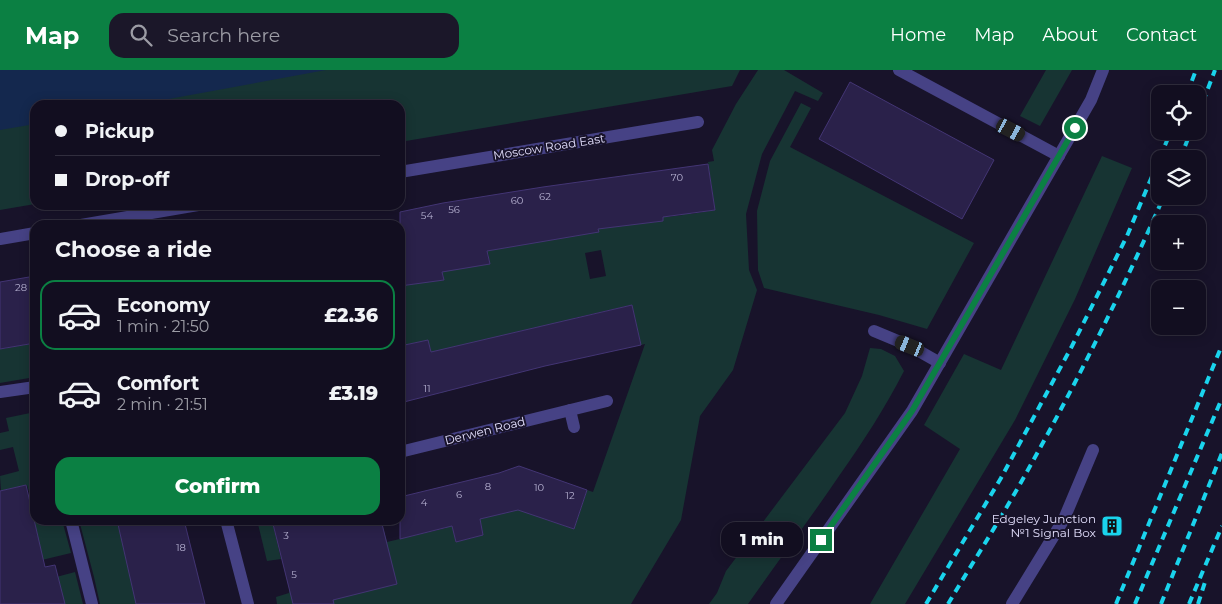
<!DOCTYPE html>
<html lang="en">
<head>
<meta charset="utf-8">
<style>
	:root { --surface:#120e20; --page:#1b1729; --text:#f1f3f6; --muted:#9c9ca5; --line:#312e3e; --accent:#0b8043 }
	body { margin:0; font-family:Montserrat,sans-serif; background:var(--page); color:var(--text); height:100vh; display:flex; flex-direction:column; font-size:19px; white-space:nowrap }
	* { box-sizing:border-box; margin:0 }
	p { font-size:16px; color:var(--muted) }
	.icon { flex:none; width:28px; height:28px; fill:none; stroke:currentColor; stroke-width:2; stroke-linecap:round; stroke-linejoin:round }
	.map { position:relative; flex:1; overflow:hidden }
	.sheet { position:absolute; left:30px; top:150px; width:375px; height:305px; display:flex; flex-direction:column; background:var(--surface); border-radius:15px; box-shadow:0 2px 12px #0003,0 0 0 1px var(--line) }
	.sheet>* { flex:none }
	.hud { position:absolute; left:30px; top:30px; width:375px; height:110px; border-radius:15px; box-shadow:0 2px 12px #0003,0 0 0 1px var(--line); display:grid; align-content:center; height:110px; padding:0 25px; background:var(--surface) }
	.tools { position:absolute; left:1151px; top:15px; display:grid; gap:10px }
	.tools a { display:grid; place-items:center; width:55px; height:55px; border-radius:10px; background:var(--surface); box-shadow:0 2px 12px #0003,0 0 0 1px var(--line); font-size:25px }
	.end { position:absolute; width:22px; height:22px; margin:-11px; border:6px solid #0b8043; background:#fff; box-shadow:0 0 0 2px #fff }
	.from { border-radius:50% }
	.bubble { position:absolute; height:35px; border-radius:15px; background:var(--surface); box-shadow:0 2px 12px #0003,0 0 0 1px var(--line); font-size:16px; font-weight:800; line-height:35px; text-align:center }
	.car { position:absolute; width:15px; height:30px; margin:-15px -8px; border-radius:6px; box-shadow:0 0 4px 1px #0007; background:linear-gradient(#222 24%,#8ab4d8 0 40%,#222 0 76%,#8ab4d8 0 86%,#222 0) }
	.hud b { display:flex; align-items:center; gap:18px; height:48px; font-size:19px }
	.hud b+b { border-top:1px solid var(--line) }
	.hud i { width:12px; height:12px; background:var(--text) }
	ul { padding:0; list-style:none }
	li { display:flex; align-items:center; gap:15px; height:70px; margin:0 10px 8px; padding:0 15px; border:2px solid transparent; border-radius:15px }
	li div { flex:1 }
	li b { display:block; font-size:19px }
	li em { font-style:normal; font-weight:800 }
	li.active { border-color:var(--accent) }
	li>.icon { width:45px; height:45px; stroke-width:1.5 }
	h2 { padding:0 25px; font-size:22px; line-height:60px }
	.button { display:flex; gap:10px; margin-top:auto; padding:10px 25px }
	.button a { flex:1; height:58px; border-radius:15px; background:var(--accent); color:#fff; font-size:20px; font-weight:800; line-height:58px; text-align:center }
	header { display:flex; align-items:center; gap:30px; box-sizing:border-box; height:70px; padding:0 25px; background:var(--accent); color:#fff }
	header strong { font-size:24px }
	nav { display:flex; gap:28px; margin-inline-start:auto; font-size:18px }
	.search { width:350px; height:45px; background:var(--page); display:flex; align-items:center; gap:12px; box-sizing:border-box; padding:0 18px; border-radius:15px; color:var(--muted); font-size:19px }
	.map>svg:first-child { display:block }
	.green { fill:#173433; fill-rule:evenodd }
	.water { fill:#14284e }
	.building { fill:#2a214a; stroke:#433574 }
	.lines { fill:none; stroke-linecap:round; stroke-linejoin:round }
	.lane { stroke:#464285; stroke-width:12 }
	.street { stroke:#464285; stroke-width:12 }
	.rail { stroke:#1ad4ed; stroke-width:4; stroke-dasharray:8 6; stroke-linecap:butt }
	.route { stroke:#0b8043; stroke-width:6 }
	.labels { text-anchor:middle; stroke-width:4; stroke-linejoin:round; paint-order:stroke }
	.number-label { font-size:10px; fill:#b5b0d0 }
	.street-label { font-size:12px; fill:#e3dffd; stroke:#18132a }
	.poi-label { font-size:12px; fill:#e3dffd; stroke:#18132a; text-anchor:end }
</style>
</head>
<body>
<header>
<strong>Map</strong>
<div class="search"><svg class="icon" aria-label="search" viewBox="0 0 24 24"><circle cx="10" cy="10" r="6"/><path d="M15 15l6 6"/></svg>Search here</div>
<nav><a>Home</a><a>Map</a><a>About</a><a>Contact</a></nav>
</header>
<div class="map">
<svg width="1222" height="534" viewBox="0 0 1222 534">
	<rect width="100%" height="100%" fill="#18132a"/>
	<!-- green -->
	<g class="green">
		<path d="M0,0H740L732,16L400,72V35H35V134L0,140Z"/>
		<path d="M758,0H784L823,23L818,31L795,21L762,84L746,144L749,200L757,220L733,300L700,346L681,450L631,534H277L276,527L289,523V519L328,509L372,450H381L387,472L446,458L437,418L443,417L456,472L483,465L480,449L511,441L501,403L544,449L574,459L587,420L593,422L645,274L641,275L632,235L575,248L584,287L565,251L508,264L517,303L507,306L497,267L450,320L442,323L428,270L400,276V208L428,212L444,210L439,183L490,194L486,172L627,142L622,106L630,104L634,141L645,140L647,153L663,151L661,137L666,147L683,145L681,134L689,133L691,144L715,140L708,92L714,91L712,80L736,34ZM601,180L606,206L590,209L585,183Z"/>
		<path d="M1046,0H1072L1040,56L1020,46Z"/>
		<path d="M801,33L811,38L790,77L974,173L927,259L879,245L764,218L758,200L757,141L770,91Z"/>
		<path d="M1102,86L1132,98L1075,229L1015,350L905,534H870L960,379L924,355L964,284L1001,300Z"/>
		<path d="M35,253V307L0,313V270L2,279L35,273Z"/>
		<path d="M870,278L881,279L895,286L904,301C885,338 863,372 839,406C810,449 778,491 748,534H709L717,523L726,501L845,343L862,306Z"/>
		<path d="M35,342V450H62L71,483L21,495L24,430L31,428L27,415L1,421L0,406L19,401L13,377L0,380V363L9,361L6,348Z"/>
		<path d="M79,450H117L137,534H100L94,507Z"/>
		<path d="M257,450H272L281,489L267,491Z"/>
		<path d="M75,502L83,534H30L45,510Z"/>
	</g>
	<!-- water -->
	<path class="water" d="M0,0H326L136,35H35V54L0,60Z"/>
	<!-- building -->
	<g class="building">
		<path d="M850,12L994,90L962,149L819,69Z"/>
		<path d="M708,94L715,140L663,147V151L598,159L599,162L487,181L490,194L442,202L444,210L400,216V142L443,133L543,117Z"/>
		<path d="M35,206V273L0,279V212Z"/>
		<path d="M632,235L641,275L545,296L400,333V276L428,270L431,282Z"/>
		<path d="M519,396L587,420L574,459L518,440L480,449L483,465L456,472L452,456L400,469V427L499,403Z"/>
		<path d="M26,415L45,497L55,495L65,534H0V421Z"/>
		<path d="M117,450H184L205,534H136Z"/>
		<path d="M272,450H381L397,514L333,530L334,534H293Z"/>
	</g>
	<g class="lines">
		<!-- lane -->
		<g class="lane">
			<path d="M899,0L1059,86"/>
			<path d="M874,261L910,276L940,293"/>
			<path d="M0,322L35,317"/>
			<path d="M71,450L92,534"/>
			<path d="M776,534L912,341L1091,30L1103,0"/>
			<path d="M1012,534L1064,449L1093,380"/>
		</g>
		<!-- street -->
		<g class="street">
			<path d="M400,102L698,52"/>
			<path d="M81,155L198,135"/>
			<path d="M0,169L35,163"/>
			<path d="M570,340L574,357"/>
			<path d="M400,382L607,331"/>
			<path d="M226,450L248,534"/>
		</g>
		<!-- rail -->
		<g class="rail">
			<path d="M1187,24L1196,0"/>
			<path d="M1198,45L1215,0"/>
			<path d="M1180,89L1191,61"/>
			<path d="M926,534L1001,408L1072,276L1127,166L1171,61"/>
			<path d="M948,534C973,492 1000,450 1024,407C1075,316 1122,222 1164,126"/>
			<path d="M1116,534L1222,275"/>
			<path d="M1135,534L1222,328"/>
			<path d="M1161,534L1222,383"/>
			<path d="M1189,534L1222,456"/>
			<path d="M1198,534L1205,512"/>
		</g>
	</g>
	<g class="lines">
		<!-- route -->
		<path class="route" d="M821,470L912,341L1075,58"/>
	</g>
	<!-- icons -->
	<defs>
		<g id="building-square" transform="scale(1.125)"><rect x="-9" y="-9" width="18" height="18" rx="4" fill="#1ad4ed" stroke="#18132a"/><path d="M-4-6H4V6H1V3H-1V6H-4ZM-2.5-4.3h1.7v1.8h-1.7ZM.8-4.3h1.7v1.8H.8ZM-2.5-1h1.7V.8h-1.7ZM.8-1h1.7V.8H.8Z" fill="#111"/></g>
	</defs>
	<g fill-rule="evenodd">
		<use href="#building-square" x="1112" y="456"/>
	</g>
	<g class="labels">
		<!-- number labels -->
		<g class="number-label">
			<text x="677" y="111">70</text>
			<text x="545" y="130">62</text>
			<text x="517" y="134">60</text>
			<text x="454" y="143">56</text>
			<text x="427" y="149">54</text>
			<text x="21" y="221">28</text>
			<text x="427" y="322">11</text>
			<text x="488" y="420">8</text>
			<text x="539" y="421">10</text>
			<text x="459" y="428">6</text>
			<text x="570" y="429">12</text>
			<text x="424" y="436">4</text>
			<text x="286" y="469">3</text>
			<text x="181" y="481">18</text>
			<text x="294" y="508">5</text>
		</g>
		<!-- street labels -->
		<g class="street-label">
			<text transform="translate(549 77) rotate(-9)" y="4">Moscow Road East</text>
			<text transform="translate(485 361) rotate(-14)" y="4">Derwen Road</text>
		</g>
		<!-- poi labels -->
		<g class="poi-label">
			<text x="1096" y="453">Edgeley Junction<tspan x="1096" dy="14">№1 Signal Box</tspan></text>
		</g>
	</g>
</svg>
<div class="tools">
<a><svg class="icon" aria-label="locate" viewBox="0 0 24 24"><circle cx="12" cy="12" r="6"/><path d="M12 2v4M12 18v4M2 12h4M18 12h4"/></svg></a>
<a><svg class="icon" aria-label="layers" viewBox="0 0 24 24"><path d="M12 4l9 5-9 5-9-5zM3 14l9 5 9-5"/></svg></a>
<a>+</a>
<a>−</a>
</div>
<i class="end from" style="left:1075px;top:58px"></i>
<i class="end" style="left:821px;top:470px"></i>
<div class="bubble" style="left:721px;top:452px;width:82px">1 min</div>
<i class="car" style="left:1011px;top:60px;rotate:118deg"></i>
<i class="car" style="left:910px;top:276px;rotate:292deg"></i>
<div class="hud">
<b><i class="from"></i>Pickup</b>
<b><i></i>Drop-off</b>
</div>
<section class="sheet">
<h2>Choose a ride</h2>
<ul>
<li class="active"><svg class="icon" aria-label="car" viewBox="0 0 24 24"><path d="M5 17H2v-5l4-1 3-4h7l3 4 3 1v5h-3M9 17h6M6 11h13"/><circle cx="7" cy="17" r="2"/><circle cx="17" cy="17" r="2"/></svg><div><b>Economy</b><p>1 min · 21:50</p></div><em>£2.36</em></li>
<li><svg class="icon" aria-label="car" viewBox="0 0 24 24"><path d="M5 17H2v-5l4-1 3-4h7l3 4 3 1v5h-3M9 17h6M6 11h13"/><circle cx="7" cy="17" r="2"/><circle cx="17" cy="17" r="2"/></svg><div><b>Comfort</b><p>2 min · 21:51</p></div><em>£3.19</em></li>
</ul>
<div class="button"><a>Confirm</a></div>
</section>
</div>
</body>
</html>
